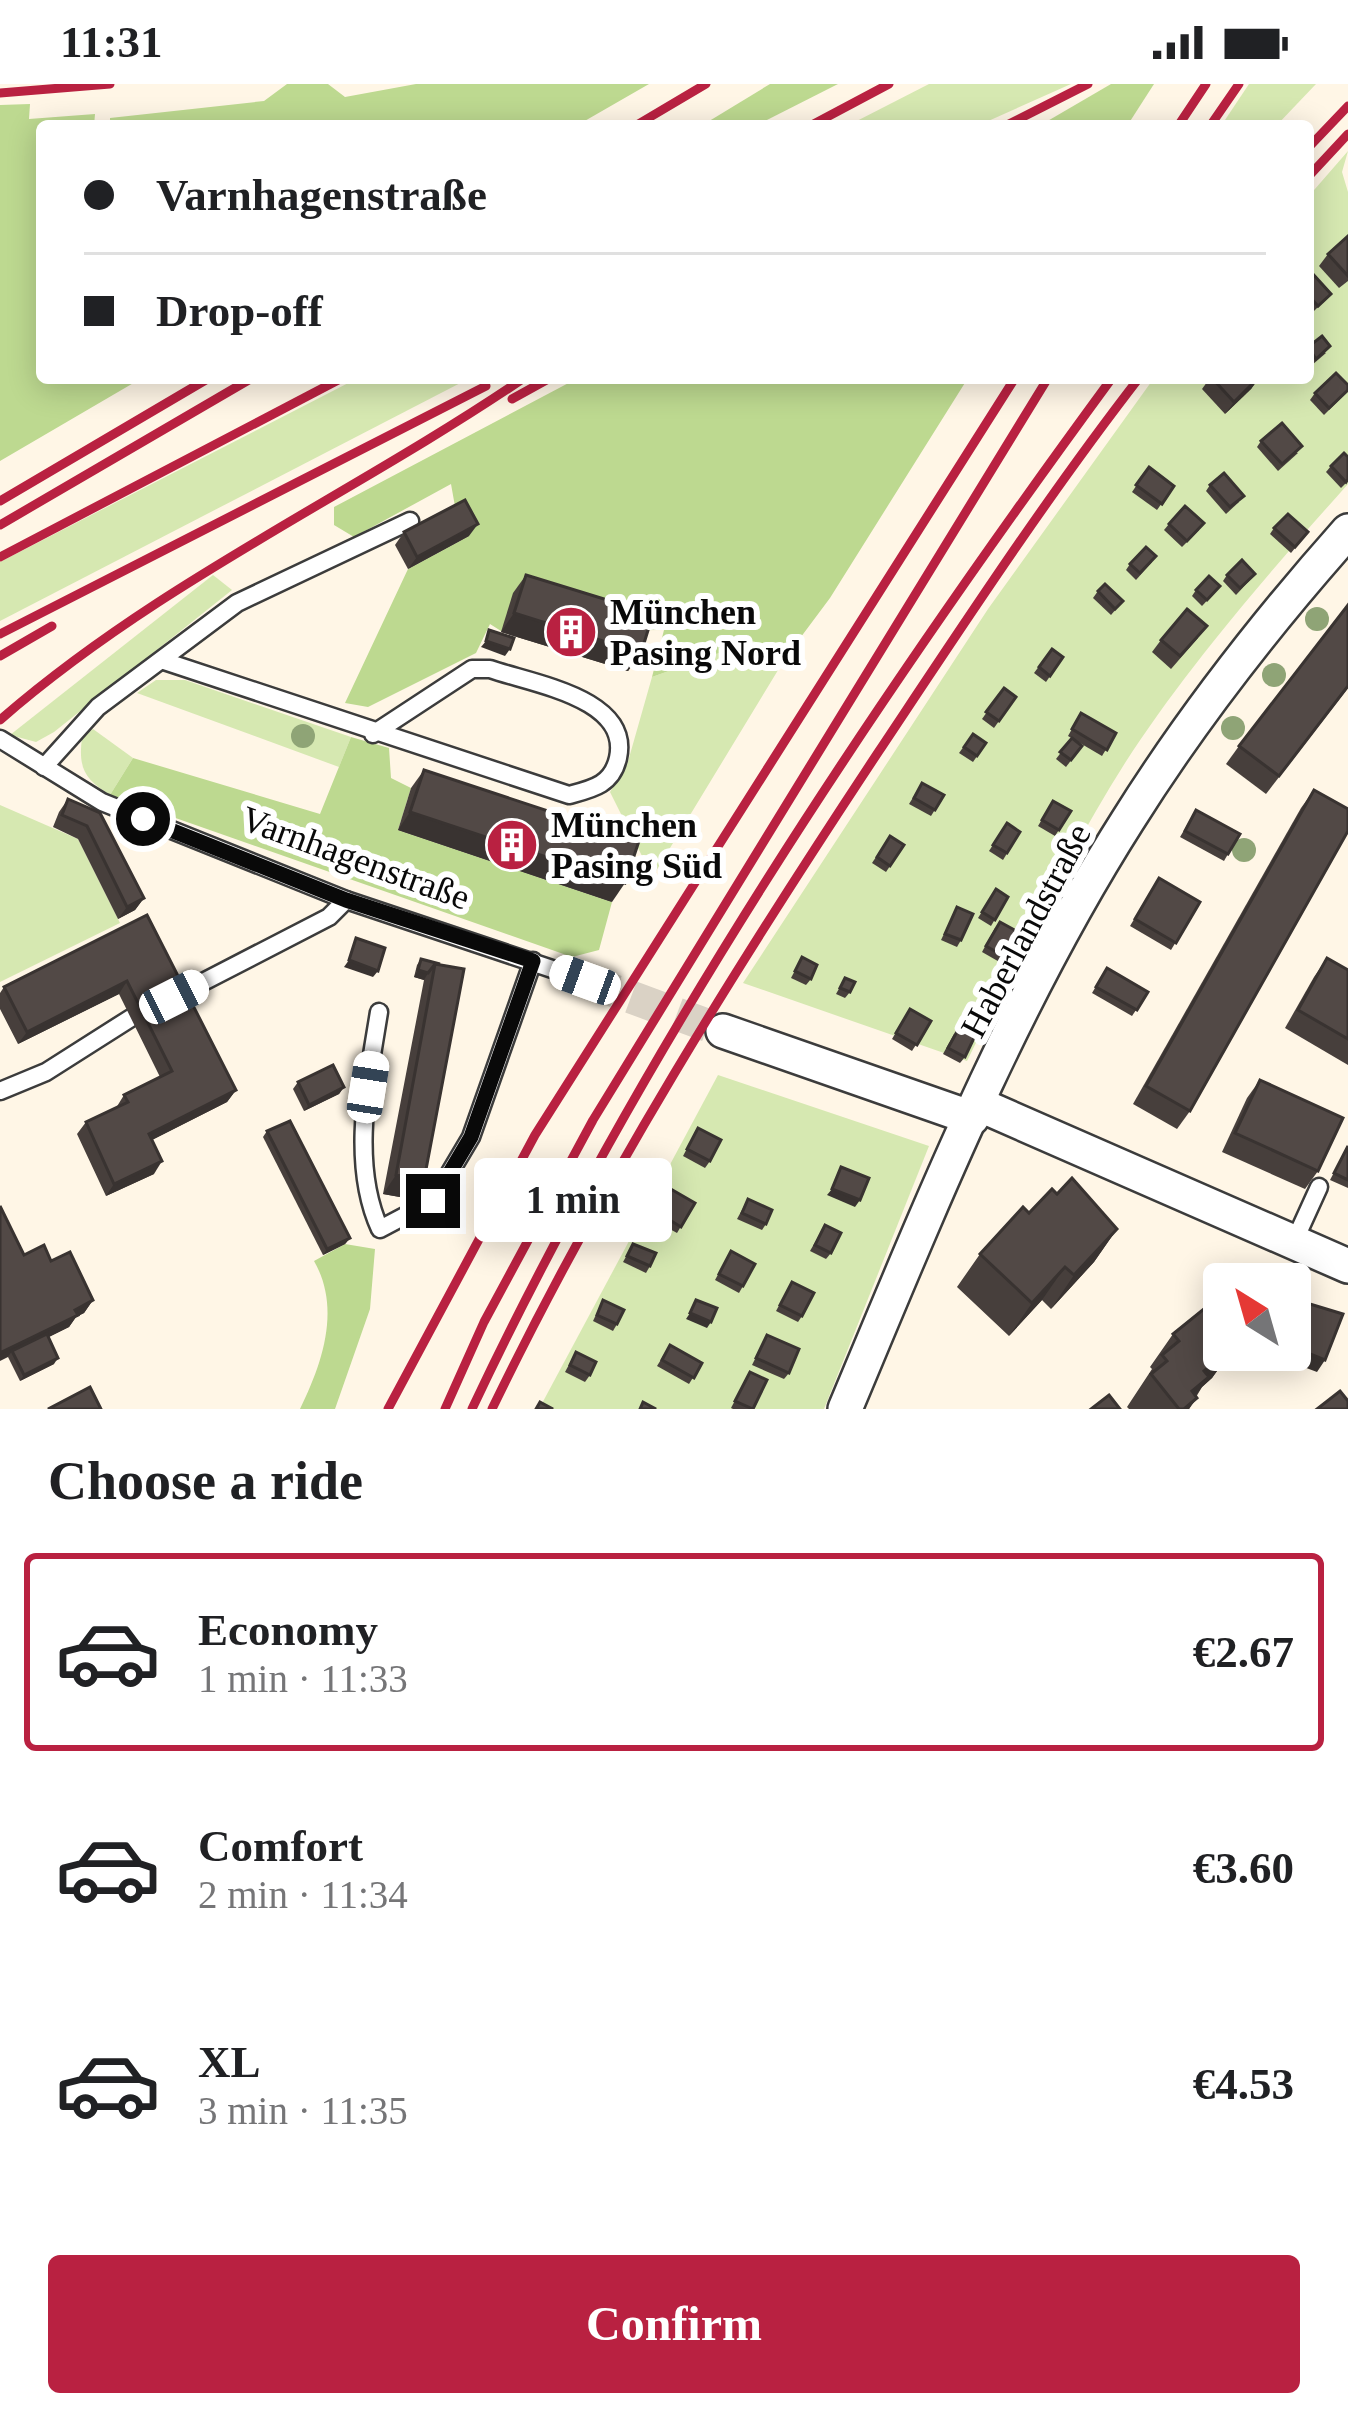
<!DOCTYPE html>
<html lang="en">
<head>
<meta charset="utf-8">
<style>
	:root { --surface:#fff; --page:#f2f2f2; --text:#202124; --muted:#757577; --line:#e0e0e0; --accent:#b92141 }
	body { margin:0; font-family:"Times New Roman",serif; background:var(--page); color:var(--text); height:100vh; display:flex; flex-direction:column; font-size:45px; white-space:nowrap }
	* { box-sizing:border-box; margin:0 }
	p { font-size:39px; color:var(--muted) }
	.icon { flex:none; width:66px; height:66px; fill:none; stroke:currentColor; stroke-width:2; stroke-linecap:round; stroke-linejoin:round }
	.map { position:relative; height:1325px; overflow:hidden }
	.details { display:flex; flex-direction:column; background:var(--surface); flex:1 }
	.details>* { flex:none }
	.top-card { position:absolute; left:36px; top:36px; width:1278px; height:264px; border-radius:12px; box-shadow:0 6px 30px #0003; display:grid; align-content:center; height:264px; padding:0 48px; background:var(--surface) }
	.needle { width:78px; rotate:323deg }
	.controls { position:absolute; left:1203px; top:1179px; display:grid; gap:24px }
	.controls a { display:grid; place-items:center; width:108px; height:108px; border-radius:12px; background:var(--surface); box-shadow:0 6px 30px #0003; font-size:60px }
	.end { position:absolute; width:54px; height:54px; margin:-27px; border:15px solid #090909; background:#fff; box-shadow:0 0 0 6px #fff }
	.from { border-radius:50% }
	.bubble { position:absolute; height:84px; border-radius:12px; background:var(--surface); box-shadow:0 6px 30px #0003; font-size:39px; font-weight:600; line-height:84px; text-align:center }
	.car { position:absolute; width:36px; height:72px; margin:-36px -18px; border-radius:15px; box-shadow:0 0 9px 3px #0007; background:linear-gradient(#fff 24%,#345 0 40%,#fff 0 76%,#345 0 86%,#fff 0) }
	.top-card b { display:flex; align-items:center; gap:42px; height:114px; font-size:45px }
	.top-card b+b { border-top:3px solid var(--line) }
	.top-card i { width:30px; height:30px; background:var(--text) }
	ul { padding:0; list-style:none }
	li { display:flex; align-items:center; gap:36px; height:198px; margin:0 24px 18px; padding:0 24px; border:6px solid transparent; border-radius:12px }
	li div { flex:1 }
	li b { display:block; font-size:45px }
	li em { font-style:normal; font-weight:600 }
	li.current { border-color:var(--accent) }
	li>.icon { width:108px; height:108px; stroke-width:1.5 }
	h2 { padding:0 48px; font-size:54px; line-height:144px }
	.button { display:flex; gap:24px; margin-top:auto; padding:24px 48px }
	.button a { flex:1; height:138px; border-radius:12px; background:var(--accent); color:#fff; font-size:48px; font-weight:600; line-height:138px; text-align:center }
	.status { display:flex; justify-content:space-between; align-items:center; height:84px; padding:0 60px; background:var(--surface); direction:ltr }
	.status svg { height:33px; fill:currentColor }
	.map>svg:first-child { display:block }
	.green { fill:#d6e8b1 }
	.forest { fill:#bdd990 }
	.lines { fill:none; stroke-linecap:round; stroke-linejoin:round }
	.minor-tunnel { stroke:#dad2c5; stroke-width:33; stroke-dasharray:33 16; stroke-linecap:butt }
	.service-casing { stroke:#3c3c3c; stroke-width:21 }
	.minor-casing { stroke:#3c3c3c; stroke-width:38 }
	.service { stroke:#fff; stroke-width:16 }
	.minor { stroke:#fff; stroke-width:33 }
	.rail { stroke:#b92141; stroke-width:9 }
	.tree { fill:#8fa476 }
	.wall { fill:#473f3c }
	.shaded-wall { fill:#393331 }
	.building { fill:#524946; stroke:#393331; stroke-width:3 }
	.route { stroke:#090909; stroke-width:15 }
	.labels { text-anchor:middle; stroke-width:12; stroke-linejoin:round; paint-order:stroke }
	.poi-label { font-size:36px; font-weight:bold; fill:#090909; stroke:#fff; text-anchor:start }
	.street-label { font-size:36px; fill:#090909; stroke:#fff }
</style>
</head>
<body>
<div class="status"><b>11:31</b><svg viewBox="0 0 49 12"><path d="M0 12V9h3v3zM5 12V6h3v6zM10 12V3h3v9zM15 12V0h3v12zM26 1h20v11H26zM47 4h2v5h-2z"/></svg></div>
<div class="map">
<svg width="1348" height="1325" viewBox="0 0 1348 1325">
	<rect width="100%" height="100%" fill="#fff6e6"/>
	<!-- green -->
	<g class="green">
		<path d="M929,0H1071L977,42H847Z"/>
		<path d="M1249,0H1316L1276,42H1221Z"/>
		<path d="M1348,67L1342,88L1348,108V400C1273,484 1186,584 1125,679C1065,774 1017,876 967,977L743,899L988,525L1154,294H1308V113Z"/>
		<path d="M358,294H470L0,537V478Z"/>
		<path d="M213,491L232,506L54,648L36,658L10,651Z"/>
		<path d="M753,557L786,573L653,792L643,796L644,776L610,708L627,681L652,593Z"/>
		<path d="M156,596H185L351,653L339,683L137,609Z"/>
		<path d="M93,645L133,674L110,711C85,695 78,685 82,654Z"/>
		<path d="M0,721L78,755L120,839L0,898Z"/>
		<path d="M718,991L929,1062L824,1325H539Z"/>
	</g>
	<!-- forest -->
	<g class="forest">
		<path d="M287,0H328L345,13L416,0H649L576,42H110V34L264,17Z"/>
		<path d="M770,0H838L755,42H701Z"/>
		<path d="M1111,0H1154L1127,42H1039Z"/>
		<path d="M30,20L29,35L95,30L94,42H42V294H142L0,377V21Z"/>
		<path d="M578,294H968L830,514L786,573L753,557L652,593L664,546L501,547L490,540L476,569L368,623L345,619L408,485L469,452L456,428L451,400L354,453L334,441V423Z"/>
		<path d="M351,653L389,664L391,694L411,704L398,746L612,818L599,866L572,873L110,711L133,674L320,730Z"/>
		<path d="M345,1160L375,1165L370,1225L335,1325H300C323,1278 341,1224 314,1177Z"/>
	</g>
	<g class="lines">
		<!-- minor-tunnel -->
		<path class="minor-tunnel" d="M585,896L723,947"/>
		<!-- service casing -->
		<g class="service-casing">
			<g id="service">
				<path d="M164,577L569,711C592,705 612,701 618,674C631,614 533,600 490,585H472L373,650"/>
				<path d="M0,655L102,718L346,816L585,896"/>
				<path d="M44,683L98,623L237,519L410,437"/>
				<path d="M174,913L329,833L346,816"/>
				<path d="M379,928C368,997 350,1080 380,1145L433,1117L471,1053L533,877"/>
				<path d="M0,1007L46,988L131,934"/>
				<path d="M1294,1158L1319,1103"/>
			</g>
		</g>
		<!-- minor casing -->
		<g class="minor-casing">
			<g id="minor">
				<path d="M723,947L972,1034"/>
				<path d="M978,1020L1348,1182"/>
				<path d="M845,1325C929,1125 1011,920 1128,736C1192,634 1268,537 1348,447"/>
			</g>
		</g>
		<!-- service -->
		<use href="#service" class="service"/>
		<!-- minor -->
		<use href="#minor" class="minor"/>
		<!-- rail -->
		<g class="rail">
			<path d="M0,9L110,0"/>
			<path d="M635,42L706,0"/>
			<path d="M810,42L889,0"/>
			<path d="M1005,42L1088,0"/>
			<path d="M1178,42L1206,0"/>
			<path d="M1210,42L1239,0"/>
			<path d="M1308,64L1348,22"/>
			<path d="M1308,93L1348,50"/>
			<path d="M512,315L550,294"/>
			<path d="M0,417L209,294"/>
			<path d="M0,441L252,294"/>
			<path d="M0,473L342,294"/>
			<path d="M0,550L486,302"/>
			<path d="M0,572L52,542"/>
			<path d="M0,636C158,498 352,411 524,294"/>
			<path d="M388,1325L535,1051L1015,294"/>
			<path d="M445,1325L484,1238L593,1036L1048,294"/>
			<path d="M472,1325C641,966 877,614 1112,294"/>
			<path d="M492,1325C603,1095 738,880 879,667C963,541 1046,414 1139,294"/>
		</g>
	</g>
	<!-- trees -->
	<g class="tree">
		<circle cx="1317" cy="535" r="12"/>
		<circle cx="1274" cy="591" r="12"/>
		<circle cx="1233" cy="644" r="12"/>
		<circle cx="303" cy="652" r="12"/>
		<circle cx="1244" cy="766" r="12"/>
	</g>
	<!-- wall -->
	<g class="wall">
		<path d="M1348,152V197L1339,204L1319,182L1328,170Z"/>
		<path d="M1308,193L1331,210L1313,228L1308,222Z"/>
		<path d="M1308,263L1326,269L1312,281L1308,277Z"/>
		<path d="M1210,294H1259L1251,305L1225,330L1202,305Z"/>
		<path d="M1348,307L1324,331L1310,316L1315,309Z"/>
		<path d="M1261,357L1298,369L1278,387L1257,363Z"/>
		<path d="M1331,382L1348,397L1341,404L1326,388Z"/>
		<path d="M1149,383L1174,402L1157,426L1132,408Z"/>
		<path d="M1210,401L1239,418L1226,430L1206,407Z"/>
		<path d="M1169,440L1199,446L1182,463L1164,446Z"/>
		<path d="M1274,444L1308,448L1291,469L1270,450Z"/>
		<path d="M404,448L469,452L408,485L395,461Z"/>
		<path d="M1152,478L1136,496L1126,486L1130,480Z"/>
		<path d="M526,491L641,569L628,587L501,548L513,509Z"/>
		<path d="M1227,491L1250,496L1236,511L1223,497Z"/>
		<path d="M1196,506L1215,508L1202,522L1192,512Z"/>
		<path d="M1098,507L1123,517L1111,531L1093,514Z"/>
		<path d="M1198,554L1171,585L1152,568L1161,556Z"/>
		<path d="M1052,565L1063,573L1046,598L1034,589Z"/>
		<path d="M1004,604L1016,613L994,644L982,635Z"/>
		<path d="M1348,604L1266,710L1226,680L1239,662Z"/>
		<path d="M1081,629L1116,649L1102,672L1068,652Z"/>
		<path d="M973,650L986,659L973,678L959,669Z"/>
		<path d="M1072,654L1082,662L1066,683L1056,675Z"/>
		<path d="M424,686L612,818L398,746L411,704Z"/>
		<path d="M922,699L944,711L931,732L909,720Z"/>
		<path d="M1314,706L1190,1027L1177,1045L1133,1020L1301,724Z"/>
		<path d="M68,715L144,814L135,826L118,835L78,755L53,743L59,728Z"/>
		<path d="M1053,717L1071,727L1055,752L1038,742Z"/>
		<path d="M1192,733L1228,770L1224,777L1180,753Z"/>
		<path d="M1007,739L1020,748L1003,776L989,767Z"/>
		<path d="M890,752L904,761L886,788L872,779Z"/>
		<path d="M1159,794L1200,818L1171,866L1130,842Z"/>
		<path d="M996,805L1008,813L991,842L978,834Z"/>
		<path d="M957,823L961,856L957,863L941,856Z"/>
		<path d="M147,831L236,1006L227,1018L152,1056L154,1090L106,1112L77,1050L86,1038L116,1024L124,1011L160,993L119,910L18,960L0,925V909L4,903Z"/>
		<path d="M995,844L1007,874L1003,880L982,868Z"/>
		<path d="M802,873L811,895L806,901L791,894Z"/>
		<path d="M1327,874L1348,886V981L1285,944L1314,893Z"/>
		<path d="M421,875L440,880L424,1096L411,1115L383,1110L424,896L414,893L417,881Z"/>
		<path d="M1107,884L1148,908L1132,932L1092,909Z"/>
		<path d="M845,894L850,908L845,914L836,910Z"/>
		<path d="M910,925L931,937L912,967L892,955Z"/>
		<path d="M954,950L965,973L960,979L943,970Z"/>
		<path d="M1260,996L1318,1087L1305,1105L1222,1068L1247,1014Z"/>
		<path d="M298,998L344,1003L339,1010L304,1027L293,1005Z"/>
		<path d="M698,1044L710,1077L705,1084L683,1072Z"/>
		<path d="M267,1047L350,1154L345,1160L323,1171L263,1053Z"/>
		<path d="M1348,1062V1104L1330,1096Z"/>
		<path d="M669,1104L695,1119L677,1149L650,1134Z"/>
		<path d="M1057,1110L1117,1145L1094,1178L1051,1225L1042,1216L1009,1252L957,1203L980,1170L1029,1129Z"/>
		<path d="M748,1115L766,1140L762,1146L737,1135Z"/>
		<path d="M825,1141L831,1169L826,1175L810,1167Z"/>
		<path d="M633,1160L650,1182L646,1189L623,1178Z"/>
		<path d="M731,1167L743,1202L739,1209L715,1196Z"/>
		<path d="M24,1171L51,1177L93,1216L84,1229L76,1233L69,1243L49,1253L54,1280L20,1297L8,1273Z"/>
		<path d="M792,1198L802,1232L798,1238L776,1227Z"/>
		<path d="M603,1216L617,1240L613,1247L593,1237Z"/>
		<path d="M1173,1250L1224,1266H1232L1212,1294L1202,1303L1189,1325H1129L1127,1323L1152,1285L1150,1283Z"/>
		<path d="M767,1251L789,1289L784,1295L752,1281Z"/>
		<path d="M670,1261L702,1279L689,1300L657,1282Z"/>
		<path d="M576,1268L590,1291L585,1298L565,1288Z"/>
		<path d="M750,1288L753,1325H733L731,1324Z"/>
	</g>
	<!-- shaded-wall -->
	<g class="shaded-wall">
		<path d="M1259,294L1251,305L1225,330L1234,318Z"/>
		<path d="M478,440L469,452L408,485L417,473Z"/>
		<path d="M514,529L641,569L628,587L501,548Z"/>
		<path d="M486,557L510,565L505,572L481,563Z"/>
		<path d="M410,728L625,799L612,818L398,746Z"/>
		<path d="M144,814L135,826L118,835L127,823Z"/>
		<path d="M349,876L378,887L373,893L344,883Z"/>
		<path d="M418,886L428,889L424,896L414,893Z"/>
		<path d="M127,897L119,910L18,960L27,948Z"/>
		<path d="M344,1003L339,1010L304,1027L309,1021Z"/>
		<path d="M236,1006L227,1018L140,1062L149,1050Z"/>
		<path d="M162,1077L154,1090L106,1112L114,1100Z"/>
		<path d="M396,1091L424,1096L411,1115L383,1110Z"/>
		<path d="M832,1105L860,1116L855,1123L827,1111Z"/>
		<path d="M1117,1145L1094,1178L1051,1225L1074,1191Z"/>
		<path d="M350,1154L345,1160L323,1171L327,1165Z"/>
		<path d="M1065,1183L1042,1216L1009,1252L1032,1219Z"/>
		<path d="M93,1216L84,1229L76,1233L69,1243L14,1270L12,1267L8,1273L0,1277V1269Z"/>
		<path d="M690,1229L711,1238L707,1244L686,1235Z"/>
		<path d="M1290,1262L1325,1276L1317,1288L1277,1273L1272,1280L1235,1266H1290Z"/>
		<path d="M1229,1266H1232L1212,1294L1202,1303L1190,1319L1197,1314L1189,1325H1179L1204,1287Z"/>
		<path d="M58,1274L54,1280L20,1297L24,1291Z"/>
	</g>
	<!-- building -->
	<g class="building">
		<path d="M1348,152V192L1328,170Z"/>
		<path d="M1312,189L1331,210L1318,222L1308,211V193Z"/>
		<path d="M1322,252L1330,262L1316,275L1308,263Z"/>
		<path d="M1336,289L1348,301V306L1329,324L1315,309Z"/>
		<path d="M1212,294H1258L1234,318Z"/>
		<path d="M1282,339L1302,362L1282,380L1261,357Z"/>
		<path d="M1344,369L1348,373V395L1346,398L1331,382Z"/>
		<path d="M1149,383L1174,402L1162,420L1136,401Z"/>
		<path d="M1224,389L1244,412L1230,423L1210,401Z"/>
		<path d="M465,416L478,440L417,473L404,448Z"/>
		<path d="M1185,422L1204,439L1187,457L1169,440Z"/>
		<path d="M1288,430L1308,448L1295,463L1274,444Z"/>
		<path d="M1146,463L1156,472L1140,489L1130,480Z"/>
		<path d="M1242,476L1255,490L1240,504L1227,491Z"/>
		<path d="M526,491L653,530L641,569L514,529Z"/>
		<path d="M1209,492L1220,502L1207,516L1196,506Z"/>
		<path d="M1105,500L1123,517L1115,525L1098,507Z"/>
		<path d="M1348,521V602L1279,692L1239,662Z"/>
		<path d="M1187,525L1207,542L1180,572L1161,556Z"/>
		<path d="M489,546L514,554L510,565L486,557Z"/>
		<path d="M1052,565L1063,573L1050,592L1039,583Z"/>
		<path d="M1004,604L1016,613L999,637L986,628Z"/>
		<path d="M1081,629L1116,649L1107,666L1072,645Z"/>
		<path d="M973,650L986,659L977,672L964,663Z"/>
		<path d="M1072,654L1082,662L1071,676L1060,668Z"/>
		<path d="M424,686L639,757L625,799L410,728Z"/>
		<path d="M922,699L944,711L935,726L914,714Z"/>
		<path d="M1314,706L1348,725V747L1190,1027L1146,1002Z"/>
		<path d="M68,715L100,729L144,814L127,823L87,742L62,731Z"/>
		<path d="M1053,717L1071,727L1059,746L1042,736Z"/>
		<path d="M1196,726L1240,750L1228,770L1185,747Z"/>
		<path d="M1007,739L1020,748L1007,769L993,761Z"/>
		<path d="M890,752L904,761L890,782L877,773Z"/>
		<path d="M1159,794L1200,818L1176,859L1135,835Z"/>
		<path d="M996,805L1008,813L995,836L982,828Z"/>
		<path d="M957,823L973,830L961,856L945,850Z"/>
		<path d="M147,831L236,1006L149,1050L162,1077L114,1100L86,1038L128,1018L124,1011L172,987L127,897L27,948L4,903Z"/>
		<path d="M1000,838L1020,849L1007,874L986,862Z"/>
		<path d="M356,854L385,864L378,887L349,876Z"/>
		<path d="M802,873L817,881L811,895L795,887Z"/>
		<path d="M1327,874L1348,886V955L1298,926Z"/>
		<path d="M421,875L440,880H435L428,889L418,886Z"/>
		<path d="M435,880L464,885L424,1096L396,1091Z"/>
		<path d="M1107,884L1148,908L1137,926L1096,903Z"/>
		<path d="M845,894L855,898L850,908L840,904Z"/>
		<path d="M910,925L931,937L917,961L896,949Z"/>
		<path d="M959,944L975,952L965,973L948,964Z"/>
		<path d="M333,981L344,1003L309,1021L298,998Z"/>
		<path d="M1260,996L1343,1034L1318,1087L1235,1049Z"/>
		<path d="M290,1037L350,1154L327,1165L267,1047Z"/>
		<path d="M698,1044L721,1056L710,1077L687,1065Z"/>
		<path d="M1348,1062V1096L1334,1089Z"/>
		<path d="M841,1083L869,1094L860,1116L832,1105Z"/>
		<path d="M1072,1094L1117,1145L1074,1191L1065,1183L1032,1219L980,1170L1023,1123L1029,1129L1052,1105L1057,1110Z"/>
		<path d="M669,1104L695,1119L681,1143L655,1127Z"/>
		<path d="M748,1115L772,1126L766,1140L742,1129Z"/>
		<path d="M0,1122L24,1171L44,1161L51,1177L70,1168L93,1216L75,1226L78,1231L0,1269Z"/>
		<path d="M825,1141L841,1149L831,1169L815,1161Z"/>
		<path d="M633,1160L656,1169L650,1182L627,1172Z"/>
		<path d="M731,1167L755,1180L743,1202L719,1190Z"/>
		<path d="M1246,1194L1260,1200H1244Z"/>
		<path d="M792,1198L814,1209L802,1232L780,1221Z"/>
		<path d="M1290,1214L1343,1230L1325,1276L1290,1262Z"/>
		<path d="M603,1216L624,1226L617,1240L597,1231Z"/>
		<path d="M696,1216L717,1224L711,1238L690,1229Z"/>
		<path d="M1205,1224L1224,1247V1266H1229L1204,1287L1209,1293L1192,1307L1197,1314L1184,1325H1179L1151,1290L1167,1277L1162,1271L1179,1257L1173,1250Z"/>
		<path d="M47,1250L58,1274L24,1291L12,1267Z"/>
		<path d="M767,1251L799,1265L789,1289L756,1274Z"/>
		<path d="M670,1261L702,1279L694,1294L662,1276Z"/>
		<path d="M576,1268L596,1278L590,1291L570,1281Z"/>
		<path d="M750,1288L767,1296L753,1325L735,1317Z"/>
		<path d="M90,1303L101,1325H48Z"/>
		<path d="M1340,1307L1348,1317V1325H1317Z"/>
		<path d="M1109,1311L1120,1325H1091Z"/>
		<path d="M540,1318L553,1325H536Z"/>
		<path d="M643,1318L656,1325H640Z"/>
	</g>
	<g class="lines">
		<!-- route -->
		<path class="route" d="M143,735L346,816L533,877L471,1053L433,1117"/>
	</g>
	<!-- icons -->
	<defs>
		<g id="building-disc" transform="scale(2.7)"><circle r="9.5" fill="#b92141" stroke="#fff"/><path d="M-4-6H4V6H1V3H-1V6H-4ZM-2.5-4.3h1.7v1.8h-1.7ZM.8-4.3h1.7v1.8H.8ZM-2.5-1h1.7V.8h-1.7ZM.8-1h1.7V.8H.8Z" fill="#fff"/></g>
	</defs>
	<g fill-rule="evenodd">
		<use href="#building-disc" x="571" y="548"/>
		<use href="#building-disc" x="512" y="761"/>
	</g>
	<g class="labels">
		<!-- poi labels -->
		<g class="poi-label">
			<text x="610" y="540">München<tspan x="610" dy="41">Pasing Nord</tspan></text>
			<text x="551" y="753">München<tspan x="551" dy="41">Pasing Süd</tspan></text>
		</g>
		<!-- street labels -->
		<g class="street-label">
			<text transform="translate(356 773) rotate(20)" y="13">Varnhagenstraße</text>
			<text transform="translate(1025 846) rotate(-62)" y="13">Haberlandstraße</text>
		</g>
	</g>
</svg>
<div class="controls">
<a><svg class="needle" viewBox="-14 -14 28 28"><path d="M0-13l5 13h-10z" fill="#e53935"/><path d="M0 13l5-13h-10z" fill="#757577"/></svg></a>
</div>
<i class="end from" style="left:143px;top:735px"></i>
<i class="end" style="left:433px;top:1117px"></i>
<div class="bubble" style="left:474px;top:1074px;width:198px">1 min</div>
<i class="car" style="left:585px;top:896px;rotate:290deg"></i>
<i class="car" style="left:174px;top:913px;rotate:63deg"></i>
<i class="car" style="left:368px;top:1003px;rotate:9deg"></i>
<div class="top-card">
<b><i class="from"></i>Varnhagenstraße</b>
<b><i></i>Drop-off</b>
</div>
</div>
<section class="details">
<h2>Choose a ride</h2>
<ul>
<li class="current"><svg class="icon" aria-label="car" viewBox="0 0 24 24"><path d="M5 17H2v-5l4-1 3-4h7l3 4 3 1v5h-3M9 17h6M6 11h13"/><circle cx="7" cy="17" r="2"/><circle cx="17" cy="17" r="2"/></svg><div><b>Economy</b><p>1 min · 11:33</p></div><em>€2.67</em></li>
<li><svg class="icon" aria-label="car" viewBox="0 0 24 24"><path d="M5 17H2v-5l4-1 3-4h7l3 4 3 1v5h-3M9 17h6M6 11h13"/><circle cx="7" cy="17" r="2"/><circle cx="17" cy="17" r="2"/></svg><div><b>Comfort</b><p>2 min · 11:34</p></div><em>€3.60</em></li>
<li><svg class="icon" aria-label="car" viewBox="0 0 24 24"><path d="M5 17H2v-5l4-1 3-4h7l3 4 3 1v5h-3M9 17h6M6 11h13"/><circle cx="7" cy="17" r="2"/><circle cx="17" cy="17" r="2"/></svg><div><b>XL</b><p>3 min · 11:35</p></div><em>€4.53</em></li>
</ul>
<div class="button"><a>Confirm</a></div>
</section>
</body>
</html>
